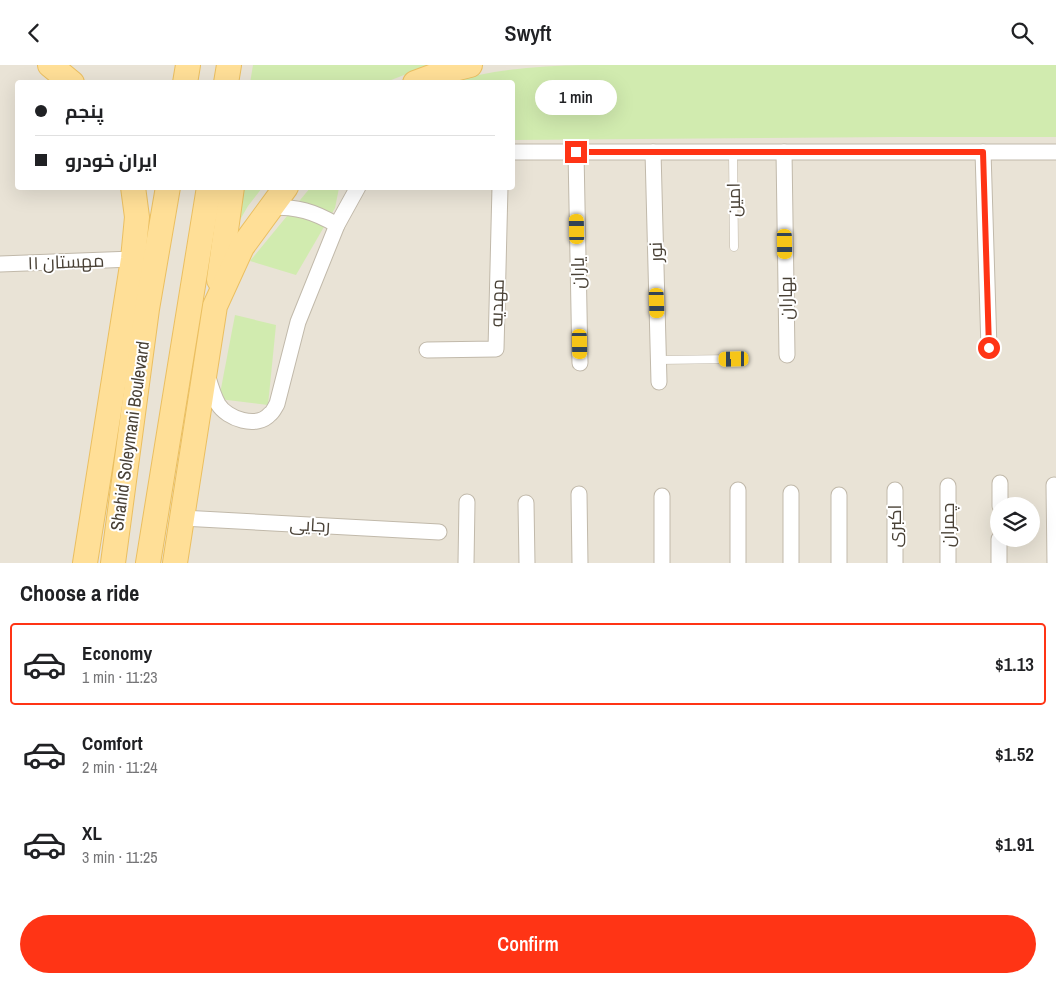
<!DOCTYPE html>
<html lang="en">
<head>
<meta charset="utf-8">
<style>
	:root { --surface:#fff; --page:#f2f2f2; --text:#202124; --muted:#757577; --line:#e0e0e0; --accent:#ff3415 }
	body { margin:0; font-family:"Archivo Narrow",Cairo,sans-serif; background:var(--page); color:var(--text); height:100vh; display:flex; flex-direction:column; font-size:19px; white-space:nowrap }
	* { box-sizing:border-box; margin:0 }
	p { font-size:16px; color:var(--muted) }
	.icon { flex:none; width:28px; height:28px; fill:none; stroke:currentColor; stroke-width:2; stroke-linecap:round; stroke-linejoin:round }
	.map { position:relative; height:498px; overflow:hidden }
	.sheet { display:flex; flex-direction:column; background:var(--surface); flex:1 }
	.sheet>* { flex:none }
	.hud { position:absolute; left:15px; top:15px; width:500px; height:110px; border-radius:5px; box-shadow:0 5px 20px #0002; display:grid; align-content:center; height:110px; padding:0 20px; background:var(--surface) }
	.buttons { position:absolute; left:990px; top:432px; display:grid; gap:10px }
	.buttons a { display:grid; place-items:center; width:50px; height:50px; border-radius:50%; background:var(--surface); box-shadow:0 5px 20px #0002; font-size:25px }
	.end { position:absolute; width:22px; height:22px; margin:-11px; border:6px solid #ff3415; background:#fff; box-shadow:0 0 0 2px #fff }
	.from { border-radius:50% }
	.bubble { position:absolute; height:35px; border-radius:18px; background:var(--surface); box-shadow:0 5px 20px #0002; font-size:16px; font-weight:600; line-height:35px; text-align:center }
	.car { position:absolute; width:15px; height:30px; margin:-15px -8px; border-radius:6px; box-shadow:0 0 4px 1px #0007; background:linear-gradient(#f5c518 24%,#345 0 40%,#f5c518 0 76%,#345 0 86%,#f5c518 0) }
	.hud b { display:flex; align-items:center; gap:18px; height:48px; font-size:19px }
	.hud b+b { border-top:1px solid var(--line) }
	.hud i { width:12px; height:12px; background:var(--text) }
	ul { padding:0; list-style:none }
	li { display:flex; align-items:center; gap:15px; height:82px; margin:0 10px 8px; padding:0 10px; border:2px solid transparent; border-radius:5px }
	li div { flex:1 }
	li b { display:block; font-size:19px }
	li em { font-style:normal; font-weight:600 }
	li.selected { border-color:var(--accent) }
	li>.icon { width:45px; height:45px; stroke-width:1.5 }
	h2 { padding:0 20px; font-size:22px; line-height:60px }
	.primary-button { display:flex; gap:10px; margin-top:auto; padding:10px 20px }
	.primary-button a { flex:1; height:58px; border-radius:30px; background:var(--accent); color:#fff; font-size:20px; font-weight:600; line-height:58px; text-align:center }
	header { display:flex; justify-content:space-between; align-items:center; height:65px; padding:0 20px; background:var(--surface); font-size:22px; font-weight:600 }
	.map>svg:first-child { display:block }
	.residential { fill:#e9e3d6; fill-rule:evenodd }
	.green { fill:#d1ebaf }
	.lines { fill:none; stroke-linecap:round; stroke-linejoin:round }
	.lane-casing { stroke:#c1b9aa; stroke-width:9 }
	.street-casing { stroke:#c1b9aa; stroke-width:17 }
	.primary-casing { stroke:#ebbf60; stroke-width:26 }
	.lane { stroke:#fff; stroke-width:8 }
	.street { stroke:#fff; stroke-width:15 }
	.primary { stroke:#ffdf97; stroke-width:24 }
	.route { stroke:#ff3415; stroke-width:6 }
	.labels { text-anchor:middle; stroke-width:4; stroke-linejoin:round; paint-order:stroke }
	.street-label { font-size:18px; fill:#494136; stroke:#fff }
</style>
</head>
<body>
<header><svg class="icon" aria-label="back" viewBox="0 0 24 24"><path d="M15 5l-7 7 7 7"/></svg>Swyft<svg class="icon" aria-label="search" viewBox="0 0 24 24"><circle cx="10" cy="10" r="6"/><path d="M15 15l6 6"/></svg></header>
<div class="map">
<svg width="1056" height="498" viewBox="0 0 1056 498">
	<rect width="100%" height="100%" fill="#f5f1e8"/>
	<!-- residential -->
	<path class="residential" d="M0,0H1056V498H0ZM18,18H512V122H18ZM999,441H1031V474H999Z"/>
	<!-- green -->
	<g class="green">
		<path d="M253,0H430L386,17L250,18Z"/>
		<path d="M584,0H1056V72H898L513,75L512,18H448C492,4 538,1 584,0Z"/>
		<path d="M239,123H262L248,141L233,167Z"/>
		<path d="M310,123H339L335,143L296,210L250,196Z"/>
		<path d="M235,250L276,260L268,340L219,334Z"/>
	</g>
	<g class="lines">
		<!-- lane casing -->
		<g class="lane-casing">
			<g id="lane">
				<path d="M733,87L734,182"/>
				<path d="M658,295L734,294"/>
			</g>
		</g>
		<!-- street casing -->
		<g class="street-casing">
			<g id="street">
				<path d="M512,87H1056"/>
				<path d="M576,87L580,298"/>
				<path d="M653,87L659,317"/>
				<path d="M784,87L787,290"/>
				<path d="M983,87L989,283"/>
				<path d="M270,142C298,142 313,146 337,160"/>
				<path d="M0,199L133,194"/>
				<path d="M427,285L496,284L500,122"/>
				<path d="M207,309C210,319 213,330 218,339C227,354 257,364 270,349C273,347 275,342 277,339L298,257L337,160L358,122"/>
				<path d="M1054,420L1055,498"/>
				<path d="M948,421V498"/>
				<path d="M895,425V498"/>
				<path d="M579,429L580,498"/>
				<path d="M839,430V498"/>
				<path d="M662,431V498"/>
				<path d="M526,438L527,498"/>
				<path d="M1000,441V418"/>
				<path d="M182,453L439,467"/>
				<path d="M466,498L467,437"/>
				<path d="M738,498V425"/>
				<path d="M791,498V428"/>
				<path d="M999,498V474"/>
			</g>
		</g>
		<!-- primary casing -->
		<g class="primary-casing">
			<g id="primary">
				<path d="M50,0L72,18"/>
				<path d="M185,18L188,0"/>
				<path d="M226,18L229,0"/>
				<path d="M415,18L450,5L470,0"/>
				<path d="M219,215L232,122"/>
				<path d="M85,498L133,194L137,152L133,122"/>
				<path d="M113,498L147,244L168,122"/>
				<path d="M148,498L209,122"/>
				<path d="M175,498L215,241L242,182L286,122"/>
			</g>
		</g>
		<!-- lane -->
		<use href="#lane" class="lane"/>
		<!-- street -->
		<use href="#street" class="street"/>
		<!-- primary -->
		<use href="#primary" class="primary"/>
	</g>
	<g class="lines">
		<!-- route -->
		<path class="route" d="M576,87H983L989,283"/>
	</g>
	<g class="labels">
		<!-- street labels -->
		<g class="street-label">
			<text transform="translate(734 135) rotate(-91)" y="6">امین</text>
			<text transform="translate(656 187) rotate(-92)" y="6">نور</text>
			<text transform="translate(66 197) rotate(-2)" y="6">مهستان ۱۱</text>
			<text transform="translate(578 208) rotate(-91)" y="6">یاران</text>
			<text transform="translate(786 233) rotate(-91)" y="6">بهاران</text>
			<text transform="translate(497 238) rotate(-88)" y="6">مهدیه</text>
			<text transform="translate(130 371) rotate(-82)" y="6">Shahid Soleymani Boulevard</text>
			<text transform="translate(310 460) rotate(3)" y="6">رجایی</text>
			<text transform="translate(948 460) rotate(-90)" y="6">چمران</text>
			<text transform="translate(895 461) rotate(-90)" y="6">اکبری</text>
		</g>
	</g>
</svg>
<div class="buttons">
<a><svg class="icon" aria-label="layers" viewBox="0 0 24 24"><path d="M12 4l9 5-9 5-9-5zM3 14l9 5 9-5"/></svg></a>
</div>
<i class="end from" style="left:989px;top:283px"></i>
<i class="end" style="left:576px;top:87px"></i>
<div class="bubble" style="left:535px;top:15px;width:82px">1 min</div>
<i class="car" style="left:577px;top:164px;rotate:359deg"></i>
<i class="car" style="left:785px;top:179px;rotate:179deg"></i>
<i class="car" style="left:657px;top:238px;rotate:178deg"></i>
<i class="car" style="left:580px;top:279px;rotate:179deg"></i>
<i class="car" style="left:734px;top:294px;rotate:269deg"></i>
<div class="hud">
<b><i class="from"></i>پنجم</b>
<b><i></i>ایران خودرو</b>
</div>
</div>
<section class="sheet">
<h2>Choose a ride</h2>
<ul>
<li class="selected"><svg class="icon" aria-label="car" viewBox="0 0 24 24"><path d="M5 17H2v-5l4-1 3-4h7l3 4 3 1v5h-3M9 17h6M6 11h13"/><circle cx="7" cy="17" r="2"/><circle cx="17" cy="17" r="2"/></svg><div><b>Economy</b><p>1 min · 11:23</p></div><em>$1.13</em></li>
<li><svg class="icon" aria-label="car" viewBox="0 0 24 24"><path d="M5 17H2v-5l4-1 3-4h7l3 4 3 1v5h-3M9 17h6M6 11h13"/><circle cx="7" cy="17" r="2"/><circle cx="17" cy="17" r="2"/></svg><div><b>Comfort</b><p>2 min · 11:24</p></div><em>$1.52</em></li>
<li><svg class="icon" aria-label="car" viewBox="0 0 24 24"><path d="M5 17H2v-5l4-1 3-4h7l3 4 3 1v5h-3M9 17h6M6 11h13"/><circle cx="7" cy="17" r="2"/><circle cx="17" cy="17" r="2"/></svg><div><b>XL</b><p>3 min · 11:25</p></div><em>$1.91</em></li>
</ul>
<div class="primary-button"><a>Confirm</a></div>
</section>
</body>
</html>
